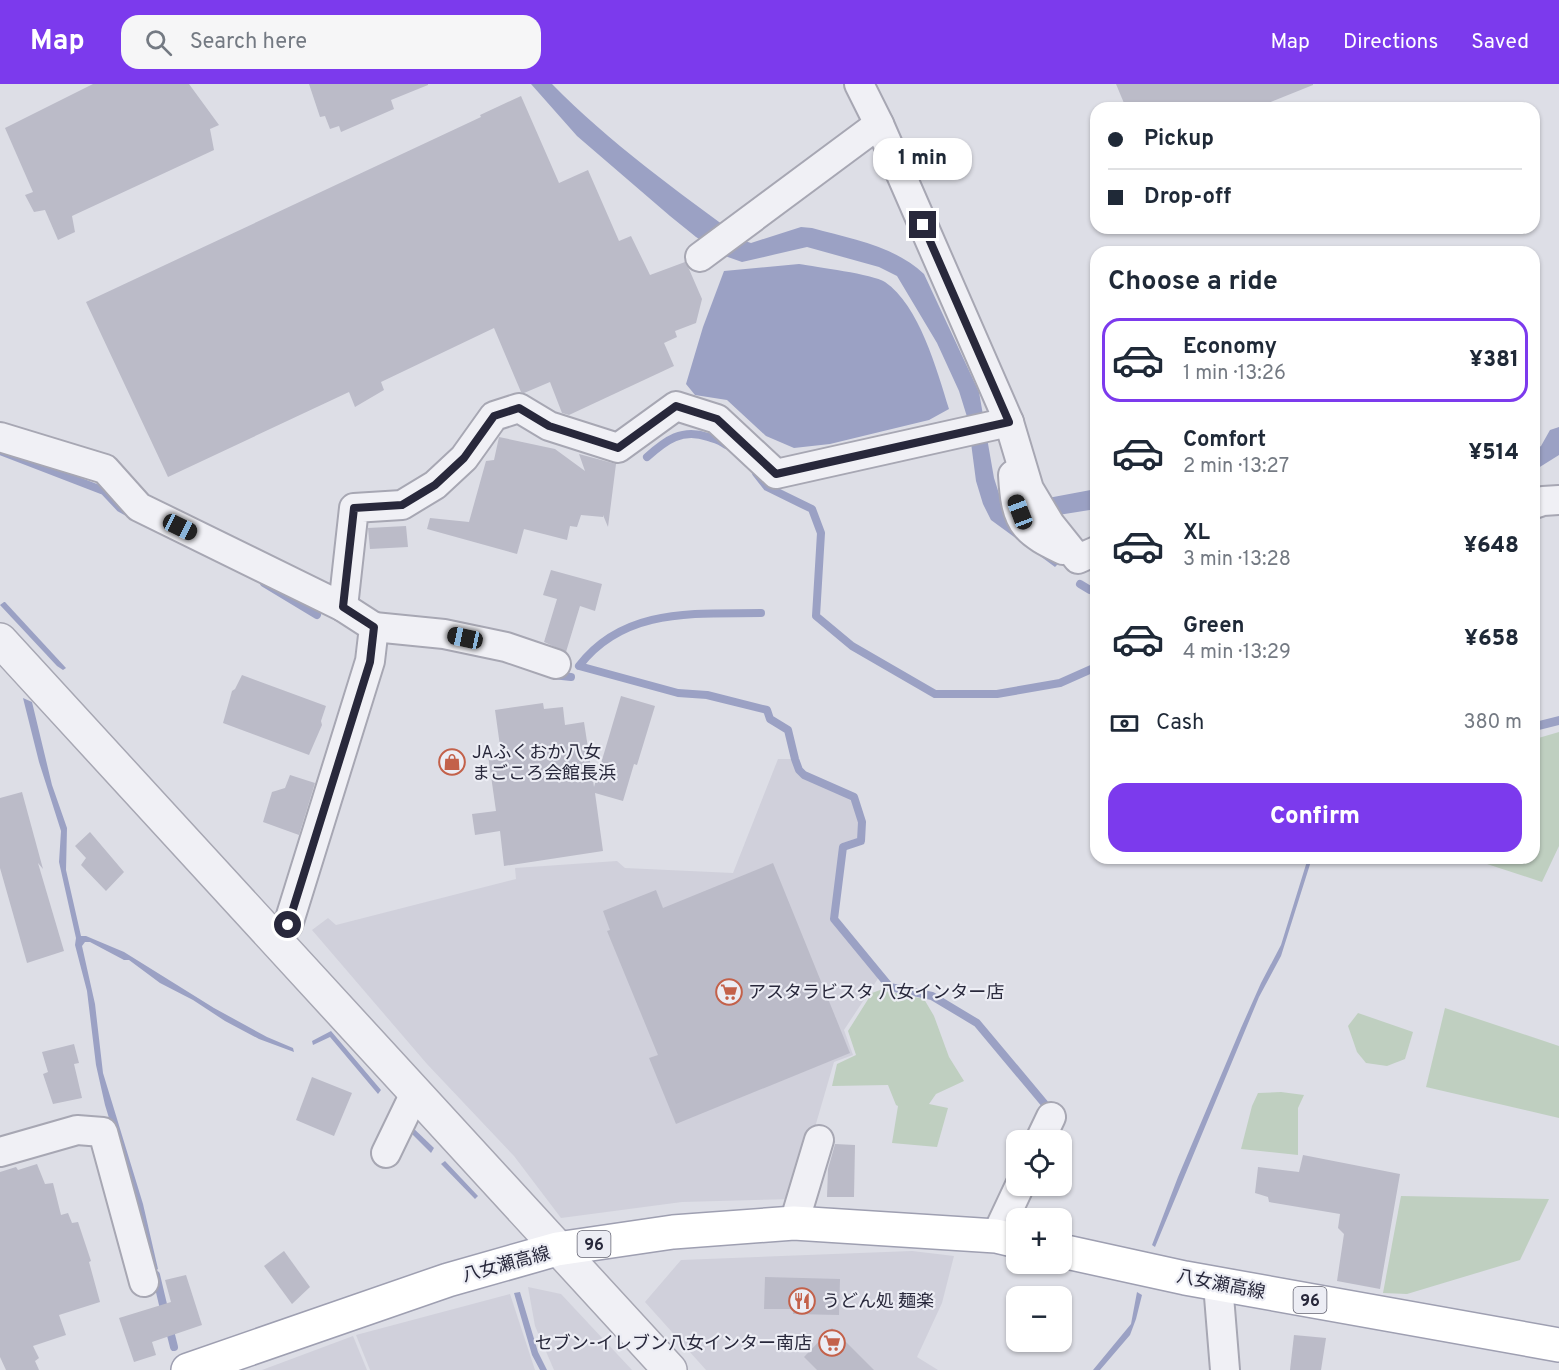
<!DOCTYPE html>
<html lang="en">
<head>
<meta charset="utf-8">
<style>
	:root { --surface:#fff; --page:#f6f6f7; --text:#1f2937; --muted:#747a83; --line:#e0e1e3; --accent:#7c3aed }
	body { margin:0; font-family:Overpass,"Noto Sans JP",sans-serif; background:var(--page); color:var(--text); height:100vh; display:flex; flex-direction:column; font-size:22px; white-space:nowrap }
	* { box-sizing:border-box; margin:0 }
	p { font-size:20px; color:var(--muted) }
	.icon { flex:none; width:33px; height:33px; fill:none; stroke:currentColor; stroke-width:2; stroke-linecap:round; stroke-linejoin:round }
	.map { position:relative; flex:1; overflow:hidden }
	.side { position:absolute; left:1090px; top:162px; width:450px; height:618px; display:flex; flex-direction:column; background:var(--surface); border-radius:18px; box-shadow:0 2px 4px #0004 }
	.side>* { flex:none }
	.hud { position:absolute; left:1090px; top:18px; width:450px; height:132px; border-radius:18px; box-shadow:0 2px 4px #0004; display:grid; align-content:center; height:132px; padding:0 18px; background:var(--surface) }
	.tools { position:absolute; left:1006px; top:1046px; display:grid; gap:12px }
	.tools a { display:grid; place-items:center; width:66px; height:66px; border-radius:12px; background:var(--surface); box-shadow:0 2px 4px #0004; font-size:30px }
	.end { position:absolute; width:27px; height:27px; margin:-14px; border:8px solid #28283b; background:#fff; box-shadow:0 0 0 3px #fff }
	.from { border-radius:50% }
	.bubble { position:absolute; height:42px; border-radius:18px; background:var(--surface); box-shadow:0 2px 4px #0004; font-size:20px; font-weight:800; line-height:42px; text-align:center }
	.car { position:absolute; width:18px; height:36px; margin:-18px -9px; border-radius:8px; box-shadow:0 0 4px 2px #0007; background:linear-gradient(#222 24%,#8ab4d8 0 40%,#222 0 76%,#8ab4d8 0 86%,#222 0) }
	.hud b { display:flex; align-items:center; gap:21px; height:57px; font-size:22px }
	.hud b+b { border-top:2px solid var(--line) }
	.hud i { width:15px; height:15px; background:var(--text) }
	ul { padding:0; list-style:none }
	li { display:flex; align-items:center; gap:18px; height:84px; margin:0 12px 9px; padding:0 6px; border:3px solid transparent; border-radius:18px }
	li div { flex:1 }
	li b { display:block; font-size:22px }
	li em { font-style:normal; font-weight:800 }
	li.current { border-color:var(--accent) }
	li>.icon { width:54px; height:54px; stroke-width:1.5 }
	h2 { padding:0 18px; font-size:27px; line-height:72px }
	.pay { display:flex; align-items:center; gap:15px; height:66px; padding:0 18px; font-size:22px }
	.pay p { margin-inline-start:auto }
	.primary-button { display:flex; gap:12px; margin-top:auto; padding:12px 18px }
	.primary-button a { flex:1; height:69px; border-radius:18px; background:var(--accent); color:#fff; font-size:24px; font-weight:800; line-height:69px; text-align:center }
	header { display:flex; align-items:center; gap:36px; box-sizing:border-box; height:84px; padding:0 30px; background:var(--accent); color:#fff }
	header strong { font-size:28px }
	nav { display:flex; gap:33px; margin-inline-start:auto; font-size:21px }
	.search { width:420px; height:54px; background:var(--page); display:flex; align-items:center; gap:15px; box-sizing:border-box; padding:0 21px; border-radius:18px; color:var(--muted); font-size:22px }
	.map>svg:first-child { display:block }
	.built { fill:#d0d0db }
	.green { fill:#bfcfc0 }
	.water { fill:#9ba1c4 }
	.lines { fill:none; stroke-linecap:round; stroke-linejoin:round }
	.stream { stroke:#9ba1c4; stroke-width:8 }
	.building { fill:#bbbbc8 }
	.minor-casing { stroke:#a7a7b3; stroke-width:32 }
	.tertiary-casing { stroke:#a7a7b3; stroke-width:36 }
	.primary-casing { stroke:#9e9fb1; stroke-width:36 }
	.minor { stroke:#f0f0f5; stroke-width:28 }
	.tertiary { stroke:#f0f0f5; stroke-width:33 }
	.primary { stroke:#fff; stroke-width:33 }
	.route { stroke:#28283b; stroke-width:8 }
	.labels { text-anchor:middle; stroke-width:4.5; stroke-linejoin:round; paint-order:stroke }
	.shield { fill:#ecedf4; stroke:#636372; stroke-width:1.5 }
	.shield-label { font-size:16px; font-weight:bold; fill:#28283b }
	.poi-label { font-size:18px; fill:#28283b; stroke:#ecedf4; text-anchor:start }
	.street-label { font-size:18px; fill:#28283b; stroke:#ecedf4 }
</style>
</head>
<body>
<header>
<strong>Map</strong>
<div class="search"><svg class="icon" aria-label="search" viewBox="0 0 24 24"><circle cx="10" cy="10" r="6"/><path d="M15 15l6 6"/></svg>Search here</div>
<nav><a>Map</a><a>Directions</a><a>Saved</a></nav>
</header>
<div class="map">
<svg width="1559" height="1286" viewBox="0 0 1559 1286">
	<rect width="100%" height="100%" fill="#dddee6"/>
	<!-- built -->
	<g class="built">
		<path d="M778,675H792L801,692L851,715L859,735L860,756L841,761L831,835L879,893L844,946L853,971L834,978L794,1115L682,1118L561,1134L514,1072L427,980L312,846L328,834L336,841L516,795L515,784L617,777L625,784L733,789Z"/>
		<path d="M912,1167L954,1172L942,1219L917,1273L938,1286H706L645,1218L681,1176Z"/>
		<path d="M528,1203L561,1210L632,1286H554L535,1242Z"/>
		<path d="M510,1210L535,1286H370L356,1251Z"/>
		<path d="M353,1252L367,1286H262Z"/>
	</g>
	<!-- green -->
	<g class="green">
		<path d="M1559,648V762L1542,798L1487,780L1489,774H1534L1535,655Z"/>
		<path d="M880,906L924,915L934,932L949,973L964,997L936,1010L929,1020L948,1024L937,1063L892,1059L898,1022L896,1021L888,1001L832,1002L837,980L856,971L848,947L872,909Z"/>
		<path d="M1445,924L1559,962V1034L1426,1003Z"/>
		<path d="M1358,929L1413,948L1405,975L1387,982L1366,979L1357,968L1348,942Z"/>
		<path d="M1281,1008L1304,1011L1298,1024V1071L1241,1065L1252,1022L1258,1009Z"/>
		<path d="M1401,1112L1549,1115L1520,1176L1407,1210L1383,1209Z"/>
	</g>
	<!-- water -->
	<g class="water">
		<path d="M531,0H552C610,59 678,108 745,157L751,159L801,143L812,144C851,155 893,161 924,190L979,308L994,394L1000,413L1011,421L1096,405V425L1009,439L1059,479L1055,483L991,436L983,420L976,397L968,336L959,307L937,259L897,192L879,183L807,163L742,178L725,172L696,153L670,132L577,52Z"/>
		<path d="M799,180C816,183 873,190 885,198C919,221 937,286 949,325L929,336L830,360L794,364L766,352L727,316L695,311L686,300L703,243L724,187Z"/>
		<path d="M1559,343V371L1535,386V366L1541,362L1550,346Z"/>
		<path d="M4,518H5L66,584L63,586L57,582L0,521Z"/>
		<path d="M23,614L32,618L52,701L67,744L66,786L81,852H86L124,868L214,924L267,953L293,964L294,968L259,955L225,937L193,916L160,899L129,876H124L90,858H85L82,862L95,920L103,989L143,1120L158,1185L152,1188L134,1116L105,1021L96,981L87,907L75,861L76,854L59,778L61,747L39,678Z"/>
		<path d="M1559,632V641L1535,647V638Z"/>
		<path d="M1308,774H1312L1281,872L1259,913L1155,1163L1152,1161L1178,1093L1241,944L1261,899L1281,861Z"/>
		<path d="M331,947L381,1006L378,1010L330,953L313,961L312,957Z"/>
		<path d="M409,1040L434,1064L431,1069L406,1044Z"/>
		<path d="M445,1077L478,1112L475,1115L441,1080Z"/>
		<path d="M520,1208L538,1268L547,1286H540L532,1271L514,1209Z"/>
		<path d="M1137,1208L1142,1211L1136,1235L1130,1251L1100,1286H1093L1131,1240Z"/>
	</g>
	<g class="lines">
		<!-- stream -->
		<g class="stream">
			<path d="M0,367L104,407L120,424L129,429"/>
			<path d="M647,373C666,356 682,344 708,353C714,355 720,356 726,361"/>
			<path d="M756,389L767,403L812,425L821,449L816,532L852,562L935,610H997L1060,599L1096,583"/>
			<path d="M264,499L317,531"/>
			<path d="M1080,500L1090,506"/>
			<path d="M761,529C695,530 624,523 579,582L678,609L707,611L767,626L770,635L788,646L795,675L799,686L804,691L854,713L862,738L861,757L843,763L834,835L890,903L932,912L977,939L1044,1019"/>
			<path d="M553,591L571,593"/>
			<path d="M156,1191L165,1229"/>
			<path d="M169,1243L174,1263"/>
		</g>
	</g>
	<!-- building -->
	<g class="building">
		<path d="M93,0H189L219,41L210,45L214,66L72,132L75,148L58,156L45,126L34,128L25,111L33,108L5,44Z"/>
		<path d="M309,0H428V1L391,16L394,25L341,48L339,42L330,45L325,32L320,33Z"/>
		<path d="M1116,0H1313V1L1256,24H1126Z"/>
		<path d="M521,12L559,99L588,86L619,157L631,152L650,191L685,178L689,185L702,215L696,239L675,247L677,253L664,259L674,282L569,331L562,329L550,298L524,309L521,308L494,244L381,298L384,306L355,323L349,308L168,393L86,218L481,33L480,31Z"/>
		<path d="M499,353L555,365L585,387L579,370L616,380L608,443L603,431V433L581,431L577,443L570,442L567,456L524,445L517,470L427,445L430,434L469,438L486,377L494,376Z"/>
		<path d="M406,442L408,463L370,465L368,444Z"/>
		<path d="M551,486L602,500L595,527L580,522L566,568L544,558L557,515L543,511Z"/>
		<path d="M242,591L326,622L321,637L322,641L309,671L223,639L232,607L235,605Z"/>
		<path d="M621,612L655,622L637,681L634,680L623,717L595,709L603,767L504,782L500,747L475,751L472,730L496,727L488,671L501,669L495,626L543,619L544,625L563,623L565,641L584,638L594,703Z"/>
		<path d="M290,691L315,699L299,751L263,738L272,708L285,704Z"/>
		<path d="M22,708L43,785L38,779L64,867L27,879L0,784V714Z"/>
		<path d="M90,748L124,788L106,807L81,781L86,774L75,762Z"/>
		<path d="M773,779L850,969L676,1040L649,974L658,971L607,847L610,846L603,827L656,806L663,824Z"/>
		<path d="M74,960L79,979L74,980L82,1014L53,1020L43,990L48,988L42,968Z"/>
		<path d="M312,993L352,1009L334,1052L296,1036Z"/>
		<path d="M835,1060L855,1061L854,1113H827L828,1085Z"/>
		<path d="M1303,1071L1400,1090L1380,1205L1337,1197L1344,1150L1338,1144L1340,1130L1269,1118L1268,1113L1255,1109L1258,1083L1299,1088Z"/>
		<path d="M37,1080L45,1100L53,1099L61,1131L68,1129L72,1139L78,1138L91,1177L89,1178L100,1218L59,1231L66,1251L33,1262L39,1274L35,1277L39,1286H6L0,1273V1088L16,1083L18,1086Z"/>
		<path d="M284,1167L310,1203L292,1220L264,1182Z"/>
		<path d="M186,1191L202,1241L152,1258L156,1271L134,1278L119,1234L171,1218L165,1196Z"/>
		<path d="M765,1193L840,1195L839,1231L793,1230V1225H764Z"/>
		<path d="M832,1244L874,1286H817L804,1273Z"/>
		<path d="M1294,1251L1326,1254L1321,1286H1290Z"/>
	</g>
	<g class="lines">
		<!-- minor casing -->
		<g class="minor-casing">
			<g id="minor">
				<path d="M859,0L879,40L1009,338L1029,405L1050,440L1078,475L1096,467"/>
				<path d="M700,173L879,40"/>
				<path d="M0,353L105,385L139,423L343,523L354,424L402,421L435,401L464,374L494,332L519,324L549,342L618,364L676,322L717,335L776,390L1009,338"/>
				<path d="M1013,391C1014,407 1015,429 1026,442C1035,453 1051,460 1063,466"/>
				<path d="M1534,420L1543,417L1559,416"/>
				<path d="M374,543L444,550L506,563L556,580"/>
				<path d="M288,841L370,577L374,543L343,523"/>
				<path d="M1040,1056L1051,1033"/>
				<path d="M0,1068L77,1046L103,1048L144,1198"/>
				<path d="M386,1069L415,1009"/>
				<path d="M794,1139L819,1056"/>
				<path d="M996,1152L1020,1101"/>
				<path d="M1218,1200L1225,1286"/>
			</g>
		</g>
		<!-- tertiary casing -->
		<g class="tertiary-casing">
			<path id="tertiary" d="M0,556L670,1286"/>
		</g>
		<!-- primary casing -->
		<g class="primary-casing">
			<g id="primary">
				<path d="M1062,1167L1185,1194L1559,1261"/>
				<path d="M188,1286L448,1196L557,1165L673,1148L794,1139L996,1152L1017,1157"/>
			</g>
		</g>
		<!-- minor -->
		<use href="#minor" class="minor"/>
		<!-- tertiary -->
		<use href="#tertiary" class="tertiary"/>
		<!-- primary -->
		<use href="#primary" class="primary"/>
	</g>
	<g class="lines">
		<!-- route -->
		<path class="route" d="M288,841L370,578L374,543L343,523L354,424L402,421L435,401L464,374L494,332L519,324L549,342L618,364L676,322L717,335L776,390L1009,338L923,141"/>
	</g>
	<!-- icons -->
	<defs>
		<g id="shop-ring" transform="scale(1.35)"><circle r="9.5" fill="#ecedf4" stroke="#c3614a" stroke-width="1.5"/><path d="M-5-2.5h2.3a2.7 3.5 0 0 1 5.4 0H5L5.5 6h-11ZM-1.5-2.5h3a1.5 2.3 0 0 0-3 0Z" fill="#c3614a"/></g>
		<g id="supermarket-ring" transform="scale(1.35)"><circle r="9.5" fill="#ecedf4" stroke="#c3614a" stroke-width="1.5"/><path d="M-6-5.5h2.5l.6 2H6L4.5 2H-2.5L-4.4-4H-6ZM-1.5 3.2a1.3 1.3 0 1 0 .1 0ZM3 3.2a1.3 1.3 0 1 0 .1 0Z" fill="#c3614a"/></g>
		<g id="restaurant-ring" transform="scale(1.35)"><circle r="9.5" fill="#ecedf4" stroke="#c3614a" stroke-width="1.5"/><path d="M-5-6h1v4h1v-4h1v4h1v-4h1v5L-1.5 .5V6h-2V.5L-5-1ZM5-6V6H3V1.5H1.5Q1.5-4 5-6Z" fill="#c3614a"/></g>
	</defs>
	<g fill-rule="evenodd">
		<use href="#shop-ring" x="452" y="678"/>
		<use href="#supermarket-ring" x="729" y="908"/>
		<use href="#restaurant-ring" x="802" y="1217"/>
		<use href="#supermarket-ring" x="832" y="1259"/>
	</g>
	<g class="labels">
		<!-- shield labels -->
		<g class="shield">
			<rect x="577.5" y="1147" width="33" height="26" rx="4.5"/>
			<rect x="1293.5" y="1203" width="33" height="26" rx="4.5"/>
		</g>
		<g class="shield-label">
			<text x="594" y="1166">96</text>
			<text x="1310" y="1222">96</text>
		</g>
		<!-- poi labels -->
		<g class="poi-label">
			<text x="472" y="674">JAふくおか八女<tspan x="472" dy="21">まごころ会館長浜</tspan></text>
			<text x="748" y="914">アスタラビスタ 八女インター店</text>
			<text x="822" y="1223">うどん処 麺楽</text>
			<text x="812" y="1265" text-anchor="end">セブン-イレブン八女インター南店</text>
		</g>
		<!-- street labels -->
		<g class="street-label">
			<text transform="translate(506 1180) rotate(-15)" y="6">八女瀬高線</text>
			<text transform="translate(1221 1200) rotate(11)" y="6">八女瀬高線</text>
		</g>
	</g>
</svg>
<div class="tools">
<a><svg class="icon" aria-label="locate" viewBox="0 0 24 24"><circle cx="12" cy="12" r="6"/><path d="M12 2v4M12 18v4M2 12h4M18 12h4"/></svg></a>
<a>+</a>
<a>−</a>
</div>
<i class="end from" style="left:288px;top:841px"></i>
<i class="end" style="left:923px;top:141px"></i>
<div class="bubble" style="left:873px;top:54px;width:99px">1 min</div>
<i class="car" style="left:1020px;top:428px;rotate:339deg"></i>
<i class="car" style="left:180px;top:443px;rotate:116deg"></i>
<i class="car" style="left:465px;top:554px;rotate:282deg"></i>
<div class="hud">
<b><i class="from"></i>Pickup</b>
<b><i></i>Drop-off</b>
</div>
<section class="side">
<h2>Choose a ride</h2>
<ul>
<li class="current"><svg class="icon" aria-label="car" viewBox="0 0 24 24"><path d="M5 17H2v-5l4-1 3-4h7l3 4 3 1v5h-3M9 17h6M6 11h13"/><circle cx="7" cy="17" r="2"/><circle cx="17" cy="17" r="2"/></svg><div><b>Economy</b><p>1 min · 13:26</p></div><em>¥381</em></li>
<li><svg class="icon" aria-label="car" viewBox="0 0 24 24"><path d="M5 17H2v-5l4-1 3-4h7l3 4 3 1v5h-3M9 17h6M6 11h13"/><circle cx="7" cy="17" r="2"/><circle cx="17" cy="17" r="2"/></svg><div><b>Comfort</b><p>2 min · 13:27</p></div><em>¥514</em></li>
<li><svg class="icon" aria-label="car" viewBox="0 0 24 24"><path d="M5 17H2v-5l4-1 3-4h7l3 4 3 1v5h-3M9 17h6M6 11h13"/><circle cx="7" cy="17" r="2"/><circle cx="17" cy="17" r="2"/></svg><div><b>XL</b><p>3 min · 13:28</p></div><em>¥648</em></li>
<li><svg class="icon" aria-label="car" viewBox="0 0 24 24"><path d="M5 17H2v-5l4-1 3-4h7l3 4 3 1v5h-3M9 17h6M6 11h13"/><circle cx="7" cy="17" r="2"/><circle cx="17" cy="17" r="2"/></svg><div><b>Green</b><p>4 min · 13:29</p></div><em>¥658</em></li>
</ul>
<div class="pay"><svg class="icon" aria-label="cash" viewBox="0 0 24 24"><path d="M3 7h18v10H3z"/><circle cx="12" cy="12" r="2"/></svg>Cash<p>380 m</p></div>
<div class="primary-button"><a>Confirm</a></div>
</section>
</div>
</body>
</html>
